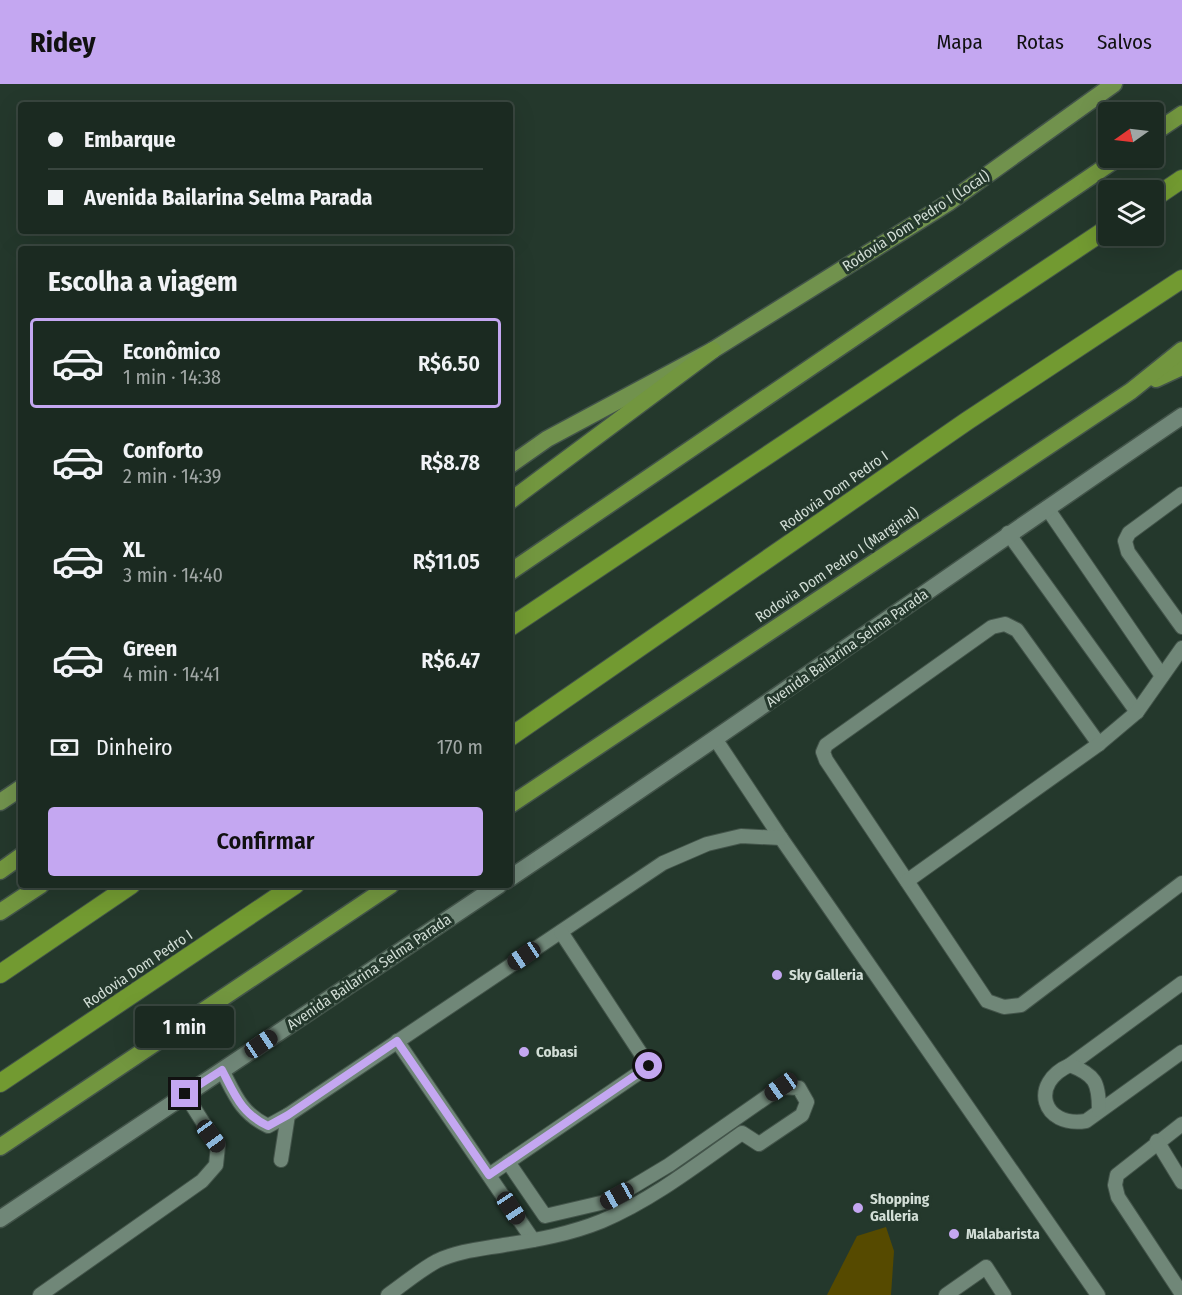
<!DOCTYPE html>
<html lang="pt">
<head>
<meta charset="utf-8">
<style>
	:root { --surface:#1b2a21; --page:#28362e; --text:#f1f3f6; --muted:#a0a7a5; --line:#39463f; --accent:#c4a7f1 }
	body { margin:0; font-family:"Fira Sans Condensed",sans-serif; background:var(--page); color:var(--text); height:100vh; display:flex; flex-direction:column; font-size:22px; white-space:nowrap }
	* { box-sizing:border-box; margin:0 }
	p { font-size:20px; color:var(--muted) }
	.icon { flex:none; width:33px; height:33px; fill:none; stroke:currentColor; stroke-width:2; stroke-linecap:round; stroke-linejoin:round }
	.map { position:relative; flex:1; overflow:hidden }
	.drawer { position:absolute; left:18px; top:162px; width:495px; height:642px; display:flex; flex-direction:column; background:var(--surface); border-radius:6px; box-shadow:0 6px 24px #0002,0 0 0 2px var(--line) }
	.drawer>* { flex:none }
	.hud { position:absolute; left:18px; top:18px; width:495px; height:132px; border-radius:6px; box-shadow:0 6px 24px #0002,0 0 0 2px var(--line); display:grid; align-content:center; height:132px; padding:0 30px; background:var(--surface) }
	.needle { width:39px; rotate:256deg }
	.controls { position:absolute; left:1098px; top:18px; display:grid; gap:12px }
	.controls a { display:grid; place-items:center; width:66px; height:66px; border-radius:6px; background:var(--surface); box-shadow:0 6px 24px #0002,0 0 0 2px var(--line); font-size:30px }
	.end { position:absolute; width:27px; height:27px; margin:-14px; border:8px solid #c4a7f1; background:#111; box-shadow:0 0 0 3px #111 }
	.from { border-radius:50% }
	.bubble { position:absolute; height:42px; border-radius:6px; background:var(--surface); box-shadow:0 6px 24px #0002,0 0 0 2px var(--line); font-size:20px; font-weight:600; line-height:42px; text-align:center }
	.car { position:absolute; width:18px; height:36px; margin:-18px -9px; border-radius:8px; box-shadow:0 0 4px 2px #0007; background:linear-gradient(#222 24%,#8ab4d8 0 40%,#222 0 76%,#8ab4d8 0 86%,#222 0) }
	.hud b { display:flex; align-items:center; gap:21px; height:57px; font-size:22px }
	.hud b+b { border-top:2px solid var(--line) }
	.hud i { width:15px; height:15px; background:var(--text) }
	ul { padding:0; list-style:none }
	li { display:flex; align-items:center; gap:18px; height:90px; margin:0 12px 9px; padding:0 18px; border:3px solid transparent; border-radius:6px }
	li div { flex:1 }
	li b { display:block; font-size:22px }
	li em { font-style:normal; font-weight:600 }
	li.active { border-color:var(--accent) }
	li>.icon { width:54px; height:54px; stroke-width:1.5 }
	h2 { padding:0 30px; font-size:27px; line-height:72px }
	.pay { display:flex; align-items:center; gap:15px; height:66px; padding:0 30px; font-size:22px }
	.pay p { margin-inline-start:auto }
	.action { display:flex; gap:12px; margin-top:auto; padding:12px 30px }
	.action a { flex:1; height:69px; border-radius:6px; background:var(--accent); color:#111; font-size:24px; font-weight:600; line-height:69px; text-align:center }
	header { display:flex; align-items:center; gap:36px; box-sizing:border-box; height:84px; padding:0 30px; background:var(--accent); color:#111 }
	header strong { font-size:28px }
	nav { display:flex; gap:33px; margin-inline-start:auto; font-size:21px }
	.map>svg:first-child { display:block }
	.green { fill:#564a00 }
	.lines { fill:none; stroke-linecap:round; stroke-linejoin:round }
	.service-casing { stroke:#43544a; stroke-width:16 }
	.tertiary-casing { stroke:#43544a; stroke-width:19 }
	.primary-casing { stroke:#43544a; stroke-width:19 }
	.trunk-casing { stroke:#43544a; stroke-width:19 }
	.motorway-casing { stroke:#43544a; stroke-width:20 }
	.service { stroke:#708778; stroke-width:14 }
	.tertiary { stroke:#708778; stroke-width:16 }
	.primary { stroke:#71924d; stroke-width:16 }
	.trunk { stroke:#72963f; stroke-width:16 }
	.motorway { stroke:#729a31; stroke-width:18 }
	.route { stroke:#c4a7f1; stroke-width:8 }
	.poi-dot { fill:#c4a7f1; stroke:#24382c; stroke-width:2 }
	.labels { text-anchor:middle; stroke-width:6; stroke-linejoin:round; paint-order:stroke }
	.street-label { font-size:15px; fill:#d2ded6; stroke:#24382c }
	.poi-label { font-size:15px; font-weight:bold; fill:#d2ded6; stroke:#24382c; text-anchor:start }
</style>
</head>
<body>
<header>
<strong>Ridey</strong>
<nav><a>Mapa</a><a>Rotas</a><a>Salvos</a></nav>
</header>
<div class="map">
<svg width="1182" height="1211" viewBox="0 0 1182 1211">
	<rect width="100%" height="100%" fill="#24382c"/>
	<!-- green -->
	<path class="green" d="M886,1143L894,1167L891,1211H827L857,1152Z"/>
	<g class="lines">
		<!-- service casing -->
		<g class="service-casing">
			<g id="service">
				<path d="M1182,410L1129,449L1125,457L1128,468L1182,543"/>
				<path d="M1047,424L1162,592"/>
				<path d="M1008,449L1137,628"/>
				<path d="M716,656L781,754L1098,1211"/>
				<path d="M1099,660L1017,546L1005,540L992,543L826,661L823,668L826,676L987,917L1004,923L1021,921L1182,799"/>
				<path d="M907,797L1099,660L1137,628L1182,564"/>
				<path d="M1182,899L1070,981C1029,999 1042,1044 1086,1037L1182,968"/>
				<path d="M397,957L533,1156"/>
				<path d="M1070,981C1095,991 1099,998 1099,1026"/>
				<path d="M222,986C235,1011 241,1029 268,1042L288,1031L663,779L707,760L741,752L781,754"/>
				<path d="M1182,1040L1117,1091L1115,1101L1118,1113L1182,1210"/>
				<path d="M1157,1057L1182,1098"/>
				<path d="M281,1076L288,1031"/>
				<path d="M489,1091L649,982L561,848"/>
				<path d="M40,1211L202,1097L216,1081L218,1062L185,1010"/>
				<path d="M388,1211C404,1200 420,1186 437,1177C458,1167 481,1165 504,1161C537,1156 570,1150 602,1137C652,1116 698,1080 742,1049L759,1060L802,1031L807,1018L799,1004L781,1003L669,1081L629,1105L605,1118L545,1132L508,1078"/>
				<path d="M946,1211L986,1183L1004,1211"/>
			</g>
		</g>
		<!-- tertiary casing -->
		<g class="tertiary-casing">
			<g id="tertiary">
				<path d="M510,794C736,643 957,485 1182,332"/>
				<path d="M0,1135L499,801"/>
			</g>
		</g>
		<!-- primary casing -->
		<g class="primary-casing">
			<g id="primary">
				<path d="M510,381L547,355L713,266L948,119L1114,0"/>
				<path d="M0,718L21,704"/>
			</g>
		</g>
		<!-- trunk casing -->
		<g class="trunk-casing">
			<g id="trunk">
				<path d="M1154,49L1182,30"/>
				<path d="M1156,295L1182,283"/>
				<path d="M510,417L713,266"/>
				<path d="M510,488L1118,74"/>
				<path d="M510,721L1131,307L1182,266"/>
				<path d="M0,787L21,772"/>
				<path d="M0,828L41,801"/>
				<path d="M0,1063L391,801"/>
			</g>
		</g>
		<!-- motorway casing -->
		<g class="motorway-casing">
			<g id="motorway">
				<path d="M1154,114L1182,95"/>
				<path d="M510,543L1108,144"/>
				<path d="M510,653L967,337L1182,195"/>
				<path d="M0,890L131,801"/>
				<path d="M0,999L295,801"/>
			</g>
		</g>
		<!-- service -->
		<use href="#service" class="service"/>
		<!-- tertiary -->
		<use href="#tertiary" class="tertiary"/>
		<!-- primary -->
		<use href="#primary" class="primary"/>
		<!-- trunk -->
		<use href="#trunk" class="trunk"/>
		<!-- motorway -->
		<use href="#motorway" class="motorway"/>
	</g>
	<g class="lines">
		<!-- route -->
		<path class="route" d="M185,1010L222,986C235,1011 241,1029 268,1042L288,1031L397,957L489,1091L649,982"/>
	</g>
	<!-- markers -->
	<g class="poi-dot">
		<circle cx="777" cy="891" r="6"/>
		<circle cx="524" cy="968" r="6"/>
		<circle cx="858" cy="1124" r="6"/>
		<circle cx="954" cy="1150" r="6"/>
	</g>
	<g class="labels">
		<!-- street labels -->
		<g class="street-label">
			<text transform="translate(916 137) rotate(-33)" y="5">Rodovia Dom Pedro I (Local)</text>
			<text transform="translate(834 407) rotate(-35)" y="5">Rodovia Dom Pedro I</text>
			<text transform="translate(837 481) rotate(-34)" y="5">Rodovia Dom Pedro I (Marginal)</text>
			<text transform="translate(847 564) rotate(-35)" y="5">Avenida Bailarina Selma Parada</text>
			<text transform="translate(138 885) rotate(-34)" y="5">Rodovia Dom Pedro I</text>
			<text transform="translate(369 888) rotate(-34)" y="5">Avenida Bailarina Selma Parada</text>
		</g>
		<!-- poi labels -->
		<g class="poi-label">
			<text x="789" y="896">Sky Galleria</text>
			<text x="536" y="973">Cobasi</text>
			<text x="870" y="1120">Shopping<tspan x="870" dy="17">Galleria</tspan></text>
			<text x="966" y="1155">Malabarista</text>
		</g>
	</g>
</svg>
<div class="controls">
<a><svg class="needle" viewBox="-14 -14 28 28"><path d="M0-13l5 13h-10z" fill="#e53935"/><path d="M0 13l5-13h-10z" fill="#a0a7a5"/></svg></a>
<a><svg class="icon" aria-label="layers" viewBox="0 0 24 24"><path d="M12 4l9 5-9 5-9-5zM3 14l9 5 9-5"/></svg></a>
</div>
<i class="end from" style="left:649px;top:982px"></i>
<i class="end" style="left:185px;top:1010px"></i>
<div class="bubble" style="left:135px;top:922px;width:99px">1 min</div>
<i class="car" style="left:524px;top:872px;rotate:236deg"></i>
<i class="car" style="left:261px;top:960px;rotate:56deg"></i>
<i class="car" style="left:781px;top:1003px;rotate:235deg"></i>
<i class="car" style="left:211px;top:1052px;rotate:144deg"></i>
<i class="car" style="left:617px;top:1112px;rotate:241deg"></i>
<i class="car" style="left:511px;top:1124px;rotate:146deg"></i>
<div class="hud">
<b><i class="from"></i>Embarque</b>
<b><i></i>Avenida Bailarina Selma Parada</b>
</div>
<section class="drawer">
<h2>Escolha a viagem</h2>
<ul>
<li class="active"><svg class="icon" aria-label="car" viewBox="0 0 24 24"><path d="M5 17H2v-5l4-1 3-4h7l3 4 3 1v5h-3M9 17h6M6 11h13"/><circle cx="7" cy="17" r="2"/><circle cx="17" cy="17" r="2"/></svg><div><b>Econômico</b><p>1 min · 14:38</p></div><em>R$6.50</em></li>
<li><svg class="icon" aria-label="car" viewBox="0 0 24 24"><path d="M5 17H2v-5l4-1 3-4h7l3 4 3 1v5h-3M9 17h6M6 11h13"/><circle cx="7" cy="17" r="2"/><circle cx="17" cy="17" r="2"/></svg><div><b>Conforto</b><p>2 min · 14:39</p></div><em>R$8.78</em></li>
<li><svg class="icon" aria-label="car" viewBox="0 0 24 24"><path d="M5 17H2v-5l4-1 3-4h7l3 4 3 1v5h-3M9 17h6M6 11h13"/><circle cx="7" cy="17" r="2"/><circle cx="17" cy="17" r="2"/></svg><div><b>XL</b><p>3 min · 14:40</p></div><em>R$11.05</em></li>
<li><svg class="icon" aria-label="car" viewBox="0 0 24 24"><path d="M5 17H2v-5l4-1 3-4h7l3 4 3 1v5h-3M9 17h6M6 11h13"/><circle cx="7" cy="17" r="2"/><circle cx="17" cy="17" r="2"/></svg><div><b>Green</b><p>4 min · 14:41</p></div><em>R$6.47</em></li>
</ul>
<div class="pay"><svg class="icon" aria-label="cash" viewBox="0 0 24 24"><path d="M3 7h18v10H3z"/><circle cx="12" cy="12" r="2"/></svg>Dinheiro<p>170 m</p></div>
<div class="action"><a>Confirmar</a></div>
</section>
</div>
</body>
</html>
